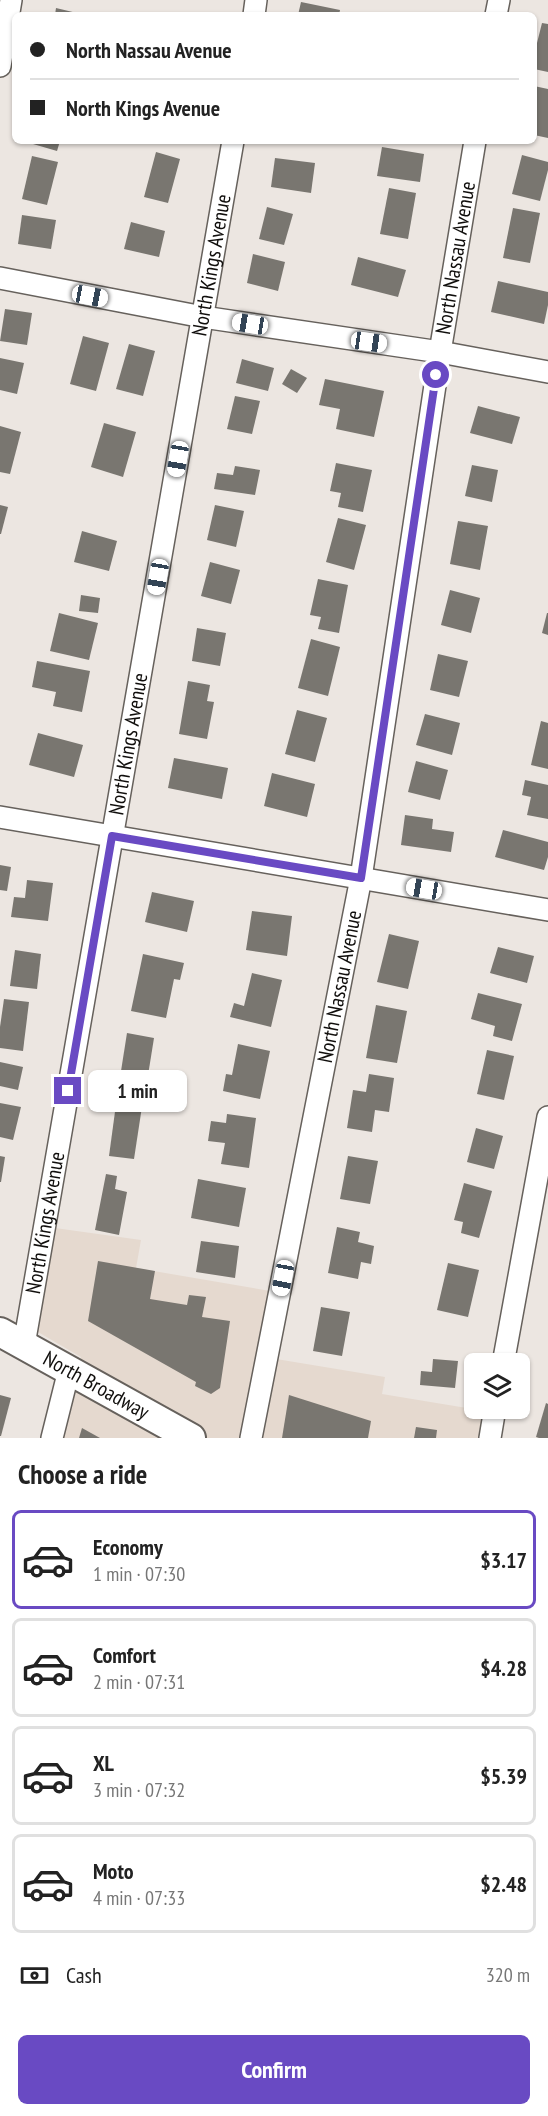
<!DOCTYPE html>
<html lang="en">
<head>
<meta charset="utf-8">
<style>
	:root { --surface:#fff; --page:#f2f2f2; --text:#222; --muted:#767676; --line:#e0e0e0; --accent:#694ac3 }
	body { margin:0; font-family:"PT Sans Narrow",sans-serif; background:var(--page); color:var(--text); height:100vh; display:flex; flex-direction:column; font-size:22px; white-space:nowrap }
	* { box-sizing:border-box; margin:0 }
	p { font-size:20px; color:var(--muted) }
	.icon { flex:none; width:33px; height:33px; fill:none; stroke:currentColor; stroke-width:2; stroke-linecap:round; stroke-linejoin:round }
	.map { position:relative; height:1438px; overflow:hidden }
	.drawer { display:flex; flex-direction:column; background:var(--surface); flex:1 }
	.drawer>* { flex:none }
	.banner { position:absolute; left:12px; top:12px; width:525px; height:132px; border-radius:9px; box-shadow:0 2px 4px #0004; display:grid; align-content:center; height:132px; padding:0 18px; background:var(--surface) }
	.tools { position:absolute; left:464px; top:1353px; display:grid; gap:12px }
	.tools a { display:grid; place-items:center; width:66px; height:66px; border-radius:9px; background:var(--surface); box-shadow:0 2px 4px #0004; font-size:30px }
	.end { position:absolute; width:27px; height:27px; margin:-14px; border:8px solid #694ac3; background:#fff; box-shadow:0 0 0 3px #fff }
	.from { border-radius:50% }
	.bubble { position:absolute; height:42px; border-radius:9px; background:var(--surface); box-shadow:0 2px 4px #0004; font-size:20px; font-weight:700; line-height:42px; text-align:center }
	.car { position:absolute; width:18px; height:36px; margin:-18px -9px; border-radius:8px; box-shadow:0 0 4px 2px #0007; background:linear-gradient(#fff 24%,#345 0 40%,#fff 0 76%,#345 0 86%,#fff 0) }
	.banner b { display:flex; align-items:center; gap:21px; height:57px; font-size:22px }
	.banner b+b { border-top:2px solid var(--line) }
	.banner i { width:15px; height:15px; background:var(--text) }
	ul { padding:0; list-style:none }
	li { display:flex; align-items:center; gap:18px; height:99px; margin:0 12px 9px; padding:0 6px; border:3px solid var(--line); border-radius:9px }
	li div { flex:1 }
	li b { display:block; font-size:22px }
	li em { font-style:normal; font-weight:700 }
	li.selected { border-color:var(--accent) }
	li>.icon { width:54px; height:54px; stroke-width:1.5 }
	h2 { padding:0 18px; font-size:27px; line-height:72px }
	.pay { display:flex; align-items:center; gap:15px; height:66px; padding:0 18px; font-size:22px }
	.pay p { margin-inline-start:auto }
	.button { display:flex; gap:12px; margin-top:auto; padding:12px 18px }
	.button a { flex:1; height:69px; border-radius:9px; background:var(--accent); color:#fff; font-size:24px; font-weight:700; line-height:69px; text-align:center }
	.map>svg:first-child { display:block }
	.built { fill:#e5d9cf }
	.building { fill:#797670 }
	.lines { fill:none; stroke-linecap:round; stroke-linejoin:round }
	.minor-casing { stroke:#66615c; stroke-width:24 }
	.secondary-casing { stroke:#66615c; stroke-width:32 }
	.minor { stroke:#fff; stroke-width:21 }
	.secondary { stroke:#fff; stroke-width:28 }
	.route { stroke:#694ac3; stroke-width:8 }
	.labels { text-anchor:middle; stroke-width:4.5; stroke-linejoin:round; paint-order:stroke }
	.street-label { font-size:21px; fill:#100e0c; stroke:#ece6e1 }
</style>
</head>
<body>
<div class="map">
<svg width="548" height="1438" viewBox="0 0 548 1438">
	<rect width="100%" height="100%" fill="#ece6e1"/>
	<!-- built -->
	<path class="built" d="M55,1228L141,1240L136,1268L270,1291L258,1356L385,1377L382,1394L503,1414L499,1438H60L81,1357L38,1332Z"/>
	<!-- building -->
	<g class="building">
		<path d="M301,2L340,10L339,15H298Z"/>
		<path d="M56,8L81,14V15H55Z"/>
		<path d="M542,23L548,24V72L534,69V55Z"/>
		<path d="M534,86L548,89V138L534,135Z"/>
		<path d="M34,141H60L57,151L33,144Z"/>
		<path d="M382,147L424,154L420,182L377,176Z"/>
		<path d="M156,152L180,159L168,203L144,197Z"/>
		<path d="M522,155L548,162V170L540,201L512,194Z"/>
		<path d="M32,156L58,162L47,205L22,199Z"/>
		<path d="M275,158L315,163L311,193L271,187Z"/>
		<path d="M389,188L416,193L408,239L380,234Z"/>
		<path d="M267,207L293,214L284,245L259,239Z"/>
		<path d="M513,208L540,213L530,263L503,258Z"/>
		<path d="M22,215L56,220L51,249L18,244Z"/>
		<path d="M131,222L165,231L159,257L124,249Z"/>
		<path d="M253,254L285,262L278,291L247,283Z"/>
		<path d="M358,257L406,270L398,297L351,285Z"/>
		<path d="M498,281L548,292V305L544,324L491,312Z"/>
		<path d="M5,309L32,313L27,345L0,341Z"/>
		<path d="M83,336L109,343L96,391L70,384Z"/>
		<path d="M129,344L155,351L143,396L116,389Z"/>
		<path d="M0,358L24,363L17,394L0,390Z"/>
		<path d="M242,359L274,368L268,391L236,383Z"/>
		<path d="M291,369L307,378L297,393L282,384Z"/>
		<path d="M325,379L384,391L374,437L336,429L340,409L319,405Z"/>
		<path d="M235,396L260,401L252,434L227,429Z"/>
		<path d="M478,406L520,417L512,444L470,433Z"/>
		<path d="M104,423L136,432L123,477L91,467Z"/>
		<path d="M0,426L21,432L10,474L0,472Z"/>
		<path d="M336,463L372,470L363,512L338,507L341,493L330,491Z"/>
		<path d="M472,465L498,470L492,502L465,496Z"/>
		<path d="M235,466L260,470L255,495L214,489L217,473L233,475Z"/>
		<path d="M0,505L8,507L1,534H0Z"/>
		<path d="M215,505L244,511L236,547L207,540Z"/>
		<path d="M338,518L366,525L354,570L326,562Z"/>
		<path d="M458,521L488,526L480,570L450,564Z"/>
		<path d="M82,531L117,541L109,571L74,562Z"/>
		<path d="M210,562L240,570L231,604L201,596Z"/>
		<path d="M318,579L348,585L339,633L318,629L321,617L310,615Z"/>
		<path d="M450,590L480,598L471,633L441,625Z"/>
		<path d="M81,595L100,598L98,613L79,611Z"/>
		<path d="M59,613L98,623L89,660L50,651Z"/>
		<path d="M547,613H548V635L542,633Z"/>
		<path d="M197,628L226,633L220,666L192,661Z"/>
		<path d="M311,639L340,647L328,696L298,688Z"/>
		<path d="M438,654L468,661L459,697L430,690Z"/>
		<path d="M37,661L90,671L82,712L53,706L56,692L32,687Z"/>
		<path d="M188,681L210,685L207,701L214,702L207,739L179,734Z"/>
		<path d="M297,710L327,718L315,762L285,754Z"/>
		<path d="M425,714L460,723L452,755L416,745Z"/>
		<path d="M541,721L548,723V769L531,765Z"/>
		<path d="M38,733L83,745L74,777L29,765Z"/>
		<path d="M174,758L228,768L222,799L168,788Z"/>
		<path d="M416,761L448,770L440,800L408,792Z"/>
		<path d="M272,773L315,784L307,817L264,806Z"/>
		<path d="M525,780L548,785V819L527,815L531,797L522,795Z"/>
		<path d="M405,815L433,819L432,829L454,832L451,852L401,845Z"/>
		<path d="M503,830L548,842V857L544,870L495,857Z"/>
		<path d="M0,865L11,867L7,891L0,890Z"/>
		<path d="M27,880L53,883L48,921L11,917L14,897L25,898Z"/>
		<path d="M152,892L194,901L187,932L145,922Z"/>
		<path d="M252,911L292,916L287,956L246,950Z"/>
		<path d="M389,934L419,941L408,989L377,982Z"/>
		<path d="M498,947L534,956L527,983L490,973Z"/>
		<path d="M15,950L41,954L37,989L10,986Z"/>
		<path d="M143,954L184,963L180,980L174,979L166,1018L131,1011Z"/>
		<path d="M252,973L282,980L271,1027L230,1017L234,1003L244,1006Z"/>
		<path d="M478,993L522,1004L512,1041L493,1036L495,1026L471,1019Z"/>
		<path d="M4,999L29,1002L23,1051L0,1048V1027Z"/>
		<path d="M376,1005L407,1011L397,1063L366,1058Z"/>
		<path d="M127,1033L154,1038L145,1094L118,1090Z"/>
		<path d="M238,1044L270,1051L260,1099L223,1091L226,1074L232,1075Z"/>
		<path d="M487,1050L514,1056L504,1100L477,1094Z"/>
		<path d="M0,1062L23,1067L18,1090L0,1086Z"/>
		<path d="M369,1074L394,1078L389,1112L375,1110L372,1132L347,1128L353,1090L366,1092Z"/>
		<path d="M117,1097L143,1100L134,1159L109,1156Z"/>
		<path d="M0,1103L21,1107L13,1140L0,1137Z"/>
		<path d="M227,1114L256,1118L249,1168L221,1164L225,1143L208,1141L211,1121L226,1123Z"/>
		<path d="M476,1128L503,1136L494,1169L467,1162Z"/>
		<path d="M0,1156L5,1157L1,1182H0Z"/>
		<path d="M348,1156L378,1161L370,1204L340,1199Z"/>
		<path d="M106,1174L117,1176L115,1189L127,1192L119,1235L95,1230Z"/>
		<path d="M198,1179L246,1188L239,1227L191,1218Z"/>
		<path d="M464,1183L492,1191L479,1238L461,1233L463,1222L454,1220Z"/>
		<path d="M337,1227L360,1232L358,1242L374,1246L371,1264L361,1262L358,1279L328,1273Z"/>
		<path d="M201,1241L239,1246L235,1278L196,1272Z"/>
		<path d="M98,1261L155,1271L150,1299L187,1305L189,1295L206,1297L202,1317L230,1321L220,1388L211,1394L195,1386L196,1382L88,1321Z"/>
		<path d="M448,1263L479,1270L468,1317L437,1310Z"/>
		<path d="M321,1307L350,1312L342,1356L313,1351Z"/>
		<path d="M433,1359L458,1361L455,1388L420,1385L421,1371L432,1372Z"/>
		<path d="M0,1395L11,1398L1,1436H0Z"/>
		<path d="M289,1395L371,1421L368,1438H282Z"/>
		<path d="M546,1403L548,1404V1438H539L536,1437Z"/>
		<path d="M416,1427L437,1430L436,1438H414Z"/>
		<path d="M82,1428L100,1438H79Z"/>
	</g>
	<g class="lines">
		<!-- minor casing -->
		<g class="minor-casing">
			<g id="minor">
				<path d="M254,15L256,0"/>
				<path d="M496,15L499,0"/>
				<path d="M0,66L11,0"/>
				<path d="M0,278L203,317L440,352L548,372"/>
				<path d="M0,817L548,910"/>
				<path id="s1" d="M24,1345L233,141"/>
				<path d="M503,1364L548,1117"/>
				<path d="M52,1438L69,1370"/>
				<path id="s2" d="M251,1438L361,878L440,352L475,141"/>
				<path d="M490,1438L495,1408"/>
			</g>
		</g>
		<!-- secondary casing -->
		<g class="secondary-casing">
			<g id="secondary">
				<path id="s3" d="M0,1332L191,1438"/>
			</g>
		</g>
		<!-- minor -->
		<use href="#minor" class="minor"/>
		<!-- secondary -->
		<use href="#secondary" class="secondary"/>
	</g>
	<g class="lines">
		<!-- route -->
		<path class="route" d="M68,1091L112,836L361,878L436,375"/>
	</g>
	<g class="labels">
		<!-- street labels -->
		<g class="street-label">
			<text dy="7" stroke="none"><textPath href="#s2" startOffset="1198">North Nassau Avenue</textPath></text>
			<text dy="7" stroke="none"><textPath href="#s1" startOffset="1096">North Kings Avenue</textPath></text>
			<text dy="7" stroke="none"><textPath href="#s1" startOffset="610">North Kings Avenue</textPath></text>
			<text dy="7" stroke="none"><textPath href="#s2" startOffset="460">North Nassau Avenue</textPath></text>
			<text dy="7" stroke="none"><textPath href="#s1" startOffset="124">North Kings Avenue</textPath></text>
			<text dy="7" stroke="none"><textPath href="#s3" startOffset="110">North Broadway</textPath></text>
		</g>
	</g>
</svg>
<div class="tools">
<a><svg class="icon" aria-label="layers" viewBox="0 0 24 24"><path d="M12 4l9 5-9 5-9-5zM3 14l9 5 9-5"/></svg></a>
</div>
<i class="end from" style="left:436px;top:375px"></i>
<i class="end" style="left:68px;top:1091px"></i>
<div class="bubble" style="left:88px;top:1070px;width:99px">1 min</div>
<i class="car" style="left:90px;top:296px;rotate:101deg"></i>
<i class="car" style="left:250px;top:324px;rotate:279deg"></i>
<i class="car" style="left:369px;top:342px;rotate:98deg"></i>
<i class="car" style="left:178px;top:459px;rotate:190deg"></i>
<i class="car" style="left:158px;top:577px;rotate:190deg"></i>
<i class="car" style="left:424px;top:889px;rotate:280deg"></i>
<i class="car" style="left:283px;top:1278px;rotate:191deg"></i>
<div class="banner">
<b><i class="from"></i>North Nassau Avenue</b>
<b><i></i>North Kings Avenue</b>
</div>
</div>
<section class="drawer">
<h2>Choose a ride</h2>
<ul>
<li class="selected"><svg class="icon" aria-label="car" viewBox="0 0 24 24"><path d="M5 17H2v-5l4-1 3-4h7l3 4 3 1v5h-3M9 17h6M6 11h13"/><circle cx="7" cy="17" r="2"/><circle cx="17" cy="17" r="2"/></svg><div><b>Economy</b><p>1 min · 07:30</p></div><em>$3.17</em></li>
<li><svg class="icon" aria-label="car" viewBox="0 0 24 24"><path d="M5 17H2v-5l4-1 3-4h7l3 4 3 1v5h-3M9 17h6M6 11h13"/><circle cx="7" cy="17" r="2"/><circle cx="17" cy="17" r="2"/></svg><div><b>Comfort</b><p>2 min · 07:31</p></div><em>$4.28</em></li>
<li><svg class="icon" aria-label="car" viewBox="0 0 24 24"><path d="M5 17H2v-5l4-1 3-4h7l3 4 3 1v5h-3M9 17h6M6 11h13"/><circle cx="7" cy="17" r="2"/><circle cx="17" cy="17" r="2"/></svg><div><b>XL</b><p>3 min · 07:32</p></div><em>$5.39</em></li>
<li><svg class="icon" aria-label="car" viewBox="0 0 24 24"><path d="M5 17H2v-5l4-1 3-4h7l3 4 3 1v5h-3M9 17h6M6 11h13"/><circle cx="7" cy="17" r="2"/><circle cx="17" cy="17" r="2"/></svg><div><b>Moto</b><p>4 min · 07:33</p></div><em>$2.48</em></li>
</ul>
<div class="pay"><svg class="icon" aria-label="cash" viewBox="0 0 24 24"><path d="M3 7h18v10H3z"/><circle cx="12" cy="12" r="2"/></svg>Cash<p>320 m</p></div>
<div class="button"><a>Confirm</a></div>
</section>
</body>
</html>
